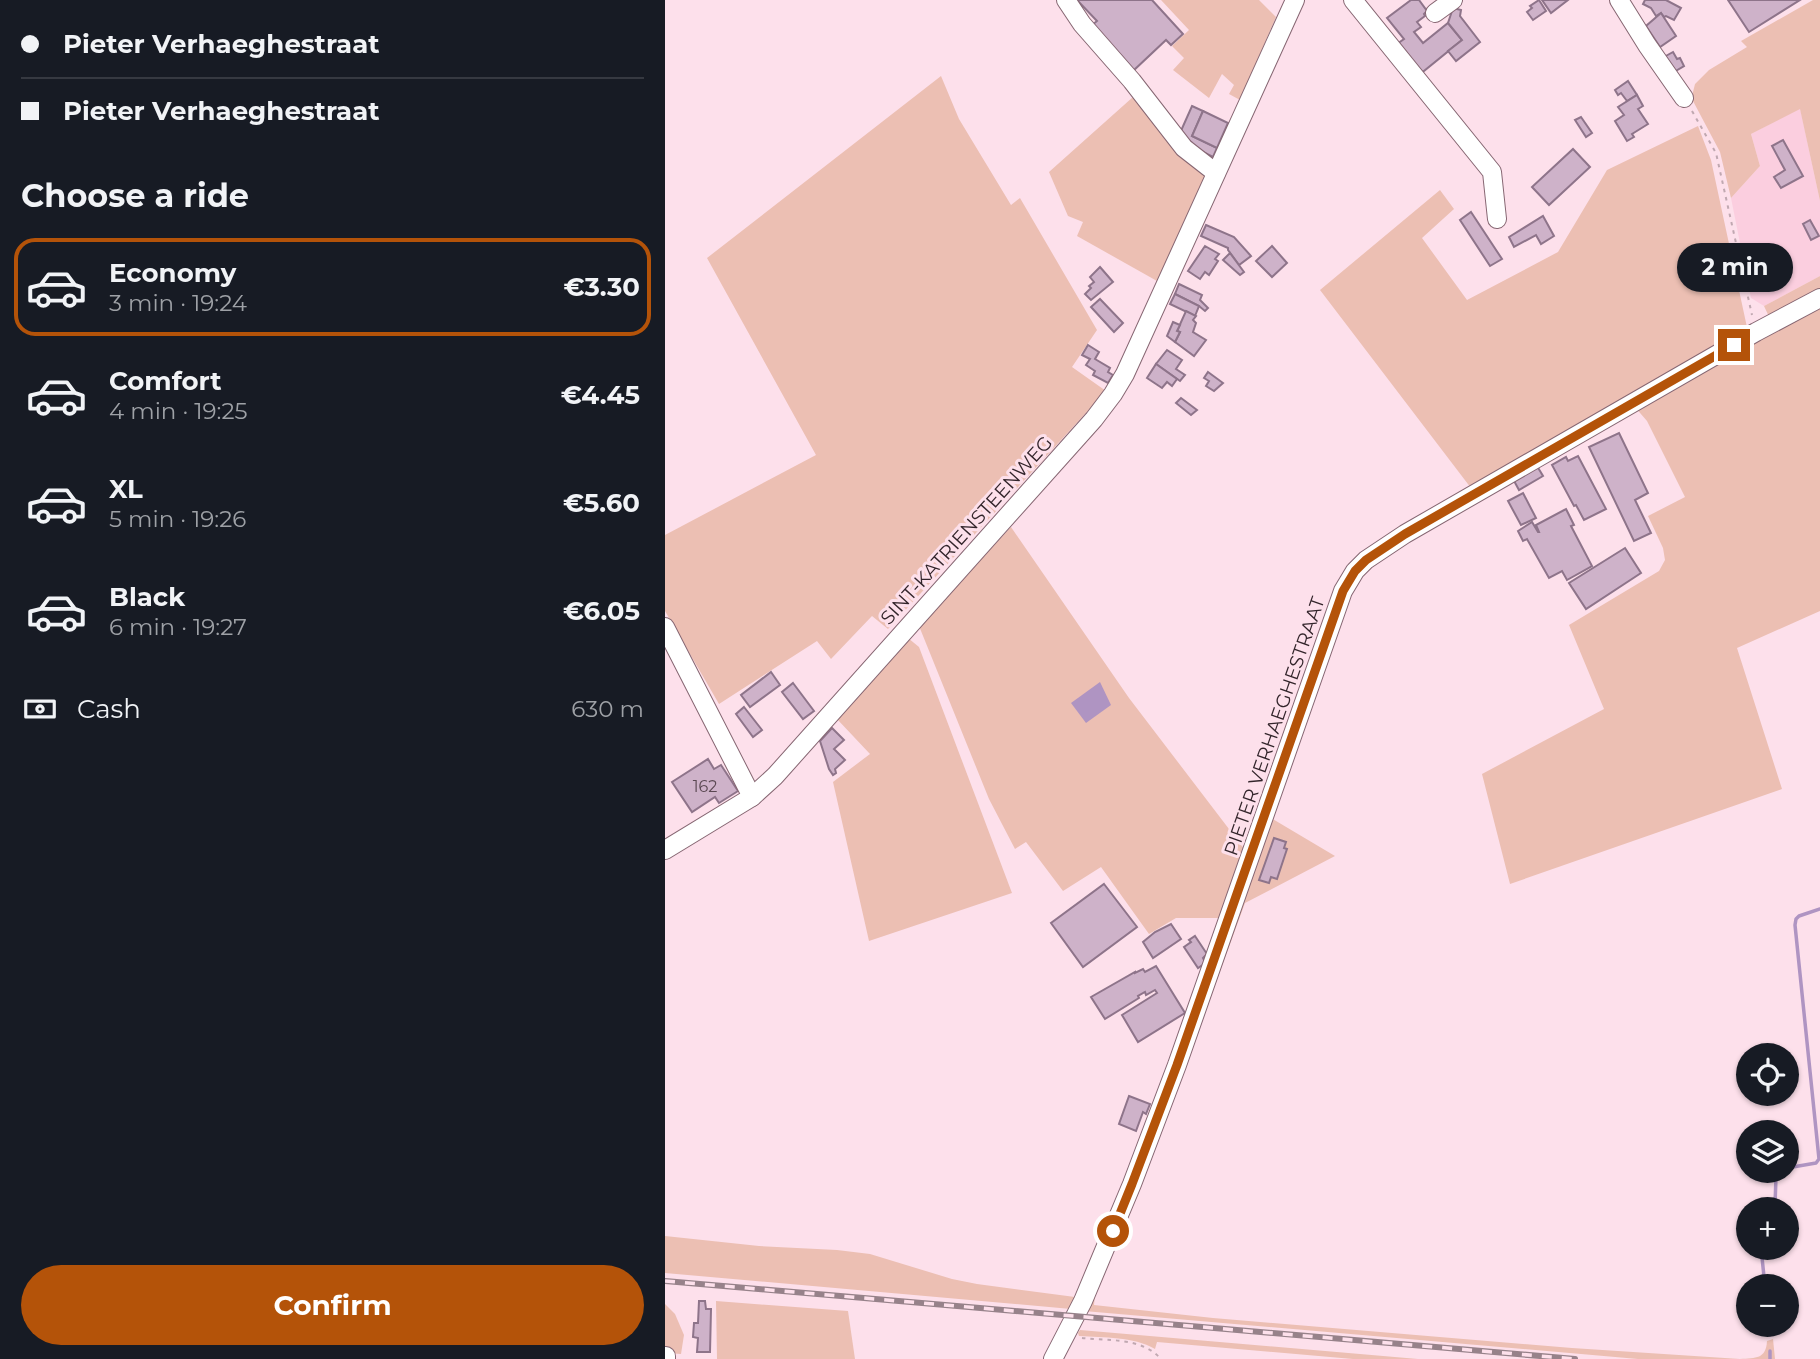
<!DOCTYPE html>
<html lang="en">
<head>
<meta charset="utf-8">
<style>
	:root { --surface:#171b24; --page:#20242c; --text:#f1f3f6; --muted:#9ea1a6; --line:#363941; --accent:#b45309 }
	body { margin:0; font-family:Montserrat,sans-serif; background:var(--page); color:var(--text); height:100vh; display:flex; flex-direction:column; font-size:26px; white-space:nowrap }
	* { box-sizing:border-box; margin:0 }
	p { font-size:23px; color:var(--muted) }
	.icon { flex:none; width:38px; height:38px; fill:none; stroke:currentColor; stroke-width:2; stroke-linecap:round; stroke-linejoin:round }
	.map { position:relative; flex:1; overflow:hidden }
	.side { display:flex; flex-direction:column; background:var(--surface); width:665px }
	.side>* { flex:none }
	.hud { display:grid; align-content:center; height:154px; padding:0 21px; background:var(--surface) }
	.controls { position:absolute; left:1071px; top:1043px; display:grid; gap:14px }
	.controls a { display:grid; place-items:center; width:63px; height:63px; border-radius:50%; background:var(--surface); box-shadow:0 2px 5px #0004; font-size:35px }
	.end { position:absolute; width:32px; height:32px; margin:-16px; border:9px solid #b45309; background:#fff; box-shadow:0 0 0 4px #fff }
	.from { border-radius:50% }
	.bubble { position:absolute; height:49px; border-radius:24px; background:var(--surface); box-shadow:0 2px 5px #0004; font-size:23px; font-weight:700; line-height:49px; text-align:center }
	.hud b { display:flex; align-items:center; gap:24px; height:66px; font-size:26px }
	.hud b+b { border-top:2px solid var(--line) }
	.hud i { width:18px; height:18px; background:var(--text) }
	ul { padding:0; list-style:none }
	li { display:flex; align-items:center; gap:21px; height:98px; margin:0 14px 10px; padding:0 7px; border:4px solid transparent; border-radius:21px }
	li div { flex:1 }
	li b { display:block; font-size:26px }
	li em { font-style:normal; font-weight:700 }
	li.selected { border-color:var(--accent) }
	li>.icon { width:63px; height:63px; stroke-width:1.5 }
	h2 { padding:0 21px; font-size:32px; line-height:84px }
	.pay { display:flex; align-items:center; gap:18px; height:77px; padding:0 21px; font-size:26px }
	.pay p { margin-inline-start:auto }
	.button { display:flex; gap:14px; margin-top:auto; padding:14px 21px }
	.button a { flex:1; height:80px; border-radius:42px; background:var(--accent); color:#fff; font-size:28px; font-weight:700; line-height:80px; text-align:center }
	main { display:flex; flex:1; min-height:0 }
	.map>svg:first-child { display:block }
	.built { fill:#fbcedf }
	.green { fill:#ecbfb3 }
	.water { fill:#af94c2 }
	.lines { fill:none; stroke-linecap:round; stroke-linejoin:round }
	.stream { stroke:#af94c2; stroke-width:3.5 }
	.building { fill:#ceb2c9; stroke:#8e748a; stroke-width:2 }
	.minor-casing { stroke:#866672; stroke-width:20 }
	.path { stroke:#c0a8b1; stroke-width:2; stroke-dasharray:3.5 5; stroke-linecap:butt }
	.minor { stroke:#fff; stroke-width:18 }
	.rail-casing { stroke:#97828a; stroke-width:6 }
	.rail { stroke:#fde0eb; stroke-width:3.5; stroke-dasharray:10; stroke-linecap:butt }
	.route { stroke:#b45309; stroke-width:9 }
	.labels { text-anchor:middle; stroke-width:6; stroke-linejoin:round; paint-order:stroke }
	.number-label { font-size:16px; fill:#5a4852 }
	.street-label { font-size:19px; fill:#33252b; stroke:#fde0eb }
</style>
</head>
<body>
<main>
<section class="side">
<div class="hud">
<b><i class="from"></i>Pieter Verhaeghestraat</b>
<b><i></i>Pieter Verhaeghestraat</b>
</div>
<h2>Choose a ride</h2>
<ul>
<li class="selected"><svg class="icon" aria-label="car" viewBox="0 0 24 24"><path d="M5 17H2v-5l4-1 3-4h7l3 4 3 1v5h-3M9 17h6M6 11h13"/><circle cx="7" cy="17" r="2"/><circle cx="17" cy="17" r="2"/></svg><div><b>Economy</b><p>3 min · 19:24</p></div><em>€3.30</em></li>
<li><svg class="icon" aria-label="car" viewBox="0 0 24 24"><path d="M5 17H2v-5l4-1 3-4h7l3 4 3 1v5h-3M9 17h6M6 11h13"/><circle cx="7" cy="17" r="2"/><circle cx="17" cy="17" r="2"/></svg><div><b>Comfort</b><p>4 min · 19:25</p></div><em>€4.45</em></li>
<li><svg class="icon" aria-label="car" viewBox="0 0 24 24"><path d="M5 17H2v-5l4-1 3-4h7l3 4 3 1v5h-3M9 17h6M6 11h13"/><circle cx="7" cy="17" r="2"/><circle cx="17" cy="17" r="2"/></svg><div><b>XL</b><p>5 min · 19:26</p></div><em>€5.60</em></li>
<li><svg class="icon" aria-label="car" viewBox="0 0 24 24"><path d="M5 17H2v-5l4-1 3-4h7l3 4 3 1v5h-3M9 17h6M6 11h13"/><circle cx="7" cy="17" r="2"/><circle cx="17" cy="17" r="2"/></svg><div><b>Black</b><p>6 min · 19:27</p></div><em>€6.05</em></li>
</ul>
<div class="pay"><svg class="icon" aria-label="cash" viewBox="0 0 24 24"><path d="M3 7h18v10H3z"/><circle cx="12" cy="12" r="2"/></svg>Cash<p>630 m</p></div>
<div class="button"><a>Confirm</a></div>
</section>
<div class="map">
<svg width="1155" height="1359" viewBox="0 0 1155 1359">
	<rect width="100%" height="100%" fill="#fde0eb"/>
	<!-- built -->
	<path class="built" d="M1135,108L1155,201V276L1099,306L1086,298L1066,198L1095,166L1086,134Z"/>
	<!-- green -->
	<g class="green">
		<path d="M496,0H594L611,17L575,100L564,94L569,85L557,74L544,98L508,70L519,58L507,46L524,30Z"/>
		<path d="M1148,0H1155V201L1135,109L1086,134L1095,166L1066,198L1055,152L1028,101V92L1030,84L1044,70L1082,47L1076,41Z"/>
		<path d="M276,76L294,119L346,205L355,198L432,330L407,367L441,391L223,629L207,616L166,659L152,641L54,704L0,611V535L151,455L42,258Z"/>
		<path d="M468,97L473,104L478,100L542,173L492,281L412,236L418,222L403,216L384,172Z"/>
		<path d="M1033,126L1046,160L1083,332L809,492L655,290L775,190L789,209L757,238L802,300L893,252L942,170Z"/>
		<path d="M1155,276V294L1106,321L1099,306Z"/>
		<path d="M1155,302V611L1072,648L1117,789L845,884L817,774L939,709L904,625L994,571L1000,560L998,548L983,516L1020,497L982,421L969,406Z"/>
		<path d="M346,527L464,698L580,850L559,918H511L484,934L436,867L398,891L361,842L350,849L324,799L254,626Z"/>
		<path d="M243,638L254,647L347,893L204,941L168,782L205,754L172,719Z"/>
		<path d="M606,818L670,856L580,903L475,1190L430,1295L429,1305L548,1318L907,1348L1075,1359C1091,1358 1101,1359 1102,1341L1108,1339L1110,1359H973L419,1311Z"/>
		<path d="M0,1236L94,1246L172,1250L205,1254L287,1279L312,1284L410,1297L406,1309L0,1273Z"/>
		<path d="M51,1301L183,1311L190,1359H52Z"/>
		<path d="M0,1304L10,1314L19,1335L16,1354L0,1353Z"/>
		<path d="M415,1330L753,1359H688L492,1342L490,1349C468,1336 439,1338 414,1336L413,1333Z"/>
	</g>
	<!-- water -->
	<path class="water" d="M435,682L446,705L421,723L406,703Z"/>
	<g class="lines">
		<!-- stream -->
		<g class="stream">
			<path d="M1122,1168L1151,1163L1154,1159L1130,925L1131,919L1134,916L1155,909"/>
			<path d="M1100,1209L1110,1205L1111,1177L1114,1171"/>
			<path d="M1096,1248L1100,1286"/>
			<path d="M1104,1325L1105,1335"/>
			<path d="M1105,1351V1359"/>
		</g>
	</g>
	<!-- building -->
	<g class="building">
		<path d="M412,0H487L518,34L506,45L501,40L468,71L426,26L432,21Z"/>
		<path d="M746,0H754L762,11L759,14L760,16L752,22L756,27L749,32L758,43L783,23L797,40L754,75L732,44L739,39L722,18Z"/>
		<path d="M874,0L881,11L868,20L862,12L867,8L865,6Z"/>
		<path d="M877,0H903L886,13Z"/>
		<path d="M980,0H1001L1016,8L1009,20L1001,16L999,17L996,13L991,16L986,8L978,4Z"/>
		<path d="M1063,0H1135L1084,32Z"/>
		<path d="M788,8L796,10L795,16L815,42L791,61L783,51L797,40L783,23Z"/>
		<path d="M996,13L1011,36L995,47L981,26Z"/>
		<path d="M1008,52L1012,59L1015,58L1019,66L1009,72L999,57Z"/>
		<path d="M963,81L972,95L962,101L956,93L953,95L950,90Z"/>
		<path d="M972,95L978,106L973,109L983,124L967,134L969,137L962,141L950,121L959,115L953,107Z"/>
		<path d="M527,106L538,111L527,136L552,148L548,157L524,145L526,142L515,133Z"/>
		<path d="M538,111L563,123L552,148L527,136Z"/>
		<path d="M916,117L927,133L921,137L910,120Z"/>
		<path d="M1118,140L1138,176L1116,188L1109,177L1120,170L1107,146Z"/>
		<path d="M908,149L925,167L884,205L867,187Z"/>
		<path d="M806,212L837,259L825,266L795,220Z"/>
		<path d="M878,216L889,236L876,244L871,235L849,247L844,237Z"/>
		<path d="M1145,220L1154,236L1146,240L1138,224Z"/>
		<path d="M541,225L569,237L586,256L574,265L563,250V248L536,236Z"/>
		<path d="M540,246L554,254L550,259L553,261L544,275L540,272L535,279L523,271Z"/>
		<path d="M607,246L622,263L607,277L591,261Z"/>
		<path d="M565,253L579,272L575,275L558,260Z"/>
		<path d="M435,267L448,282L426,300L420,294L426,288L424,286L429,282L425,277Z"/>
		<path d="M514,284L537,295L535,300L543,308L540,311L534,306L510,294Z"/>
		<path d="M510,294L534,306L530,316L505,304Z"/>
		<path d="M435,299L458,323L449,332L426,307Z"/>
		<path d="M521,311L531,316L528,320L531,323L528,332L541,340L529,356L510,342L515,332L512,331Z"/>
		<path d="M508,322L515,325L512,331L515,332L510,342L502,336Z"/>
		<path d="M423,345L434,352L430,359L445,368L443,372L448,375L443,383L428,375L430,371L421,365L425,359L417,355Z"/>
		<path d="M502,350L517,360L511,369L520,375L515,381L491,364Z"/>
		<path d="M491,364L512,379L507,386L502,382L497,388L482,378Z"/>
		<path d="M543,372L558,383L549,391L541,386L544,381L539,378Z"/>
		<path d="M516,398L532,410L526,415L511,403Z"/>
		<path d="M954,433L983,493L970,500L986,533L969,541L924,447Z"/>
		<path d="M913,456L941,509L919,520L911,505L909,506L887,465L901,457L903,461Z"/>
		<path d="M872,466L878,476L854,490L848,479Z"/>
		<path d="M858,493L871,518L856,525L843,501Z"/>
		<path d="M901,509L909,525L906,526L927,566L902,580L897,571L884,578L862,539L858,541L853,531L867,522L873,532H874L871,525Z"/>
		<path d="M960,548L976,573L921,609L904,583Z"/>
		<path d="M106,672L115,685L85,707L76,695Z"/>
		<path d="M128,683L149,711L138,719L117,692Z"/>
		<path d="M79,707L97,730L88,737L71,714Z"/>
		<path d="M167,728L179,740L169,749L180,760L170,769L171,773L168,775L164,769L155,741Z"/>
		<path d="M43,759L49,769L56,765L73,791L54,803L50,797L27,812L7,782Z"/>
		<path d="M609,838L621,842L619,848L622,849L612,879L606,877L604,883L594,880Z"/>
		<path d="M439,884L472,927L418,967L386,923Z"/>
		<path d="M506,924L516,939L488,958L478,942L490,932Z"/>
		<path d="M530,936L542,954L538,958L540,962L539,964L533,968L519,947L526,942L524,940Z"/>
		<path d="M491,966L520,1013L473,1042L457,1015L492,993L490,990L481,995L480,992L473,996L474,998L440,1019L426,997L470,972V973L478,969L480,972Z"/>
		<path d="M464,1096L485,1104L481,1114L478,1112L471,1131L454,1124Z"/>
		<path d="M34,1301H40L41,1309H46L45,1352H32L33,1338L28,1337L29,1323H33Z"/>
	</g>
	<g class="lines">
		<!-- minor casing -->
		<g class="minor-casing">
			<g id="minor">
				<path d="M401,0L417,24L467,81L519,148L551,173"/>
				<path d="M688,0L827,172L832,219"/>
				<path d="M954,0L982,45L1019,98"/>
				<path d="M770,13L788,0"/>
				<path d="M0,627L87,797"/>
				<path d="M0,850L87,797L110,776L429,419L448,394L460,374L630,0"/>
				<path d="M1,1359V1356"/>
				<path d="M388,1359L418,1301L467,1184L512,1065L678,591L690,571L701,560L740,534L1091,332L1155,298"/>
			</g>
		</g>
		<!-- path -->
		<g class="path">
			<path d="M1027,111L1051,153L1087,315"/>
			<path d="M417,1338C444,1341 476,1337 496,1359"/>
		</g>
		<!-- minor -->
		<use href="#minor" class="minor"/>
		<!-- rail casing -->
		<g class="rail-casing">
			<path id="rail" d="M0,1281L910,1359"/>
		</g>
		<!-- rail -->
		<use href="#rail" class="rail"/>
	</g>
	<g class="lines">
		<!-- route -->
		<path class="route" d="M448,1231L467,1184L512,1065L678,591L690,571L701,560L740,534L1069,345"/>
	</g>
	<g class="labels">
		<!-- number labels -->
		<g class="number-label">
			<text x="40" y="792">162</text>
		</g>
		<!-- street labels -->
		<g class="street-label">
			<text transform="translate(301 530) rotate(-48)" y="7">SINT-KATRIENSTEENWEG</text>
			<text transform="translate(609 726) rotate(-71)" y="7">PIETER VERHAEGHESTRAAT</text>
		</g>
	</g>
</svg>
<div class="controls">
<a><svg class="icon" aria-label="locate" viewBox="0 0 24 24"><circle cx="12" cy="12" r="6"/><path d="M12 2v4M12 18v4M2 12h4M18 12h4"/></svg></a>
<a><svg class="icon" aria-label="layers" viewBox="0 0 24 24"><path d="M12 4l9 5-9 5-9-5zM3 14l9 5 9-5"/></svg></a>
<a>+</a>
<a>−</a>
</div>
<i class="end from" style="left:448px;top:1231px"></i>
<i class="end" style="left:1069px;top:345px"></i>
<div class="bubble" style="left:1012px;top:243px;width:116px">2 min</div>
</div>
</main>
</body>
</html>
